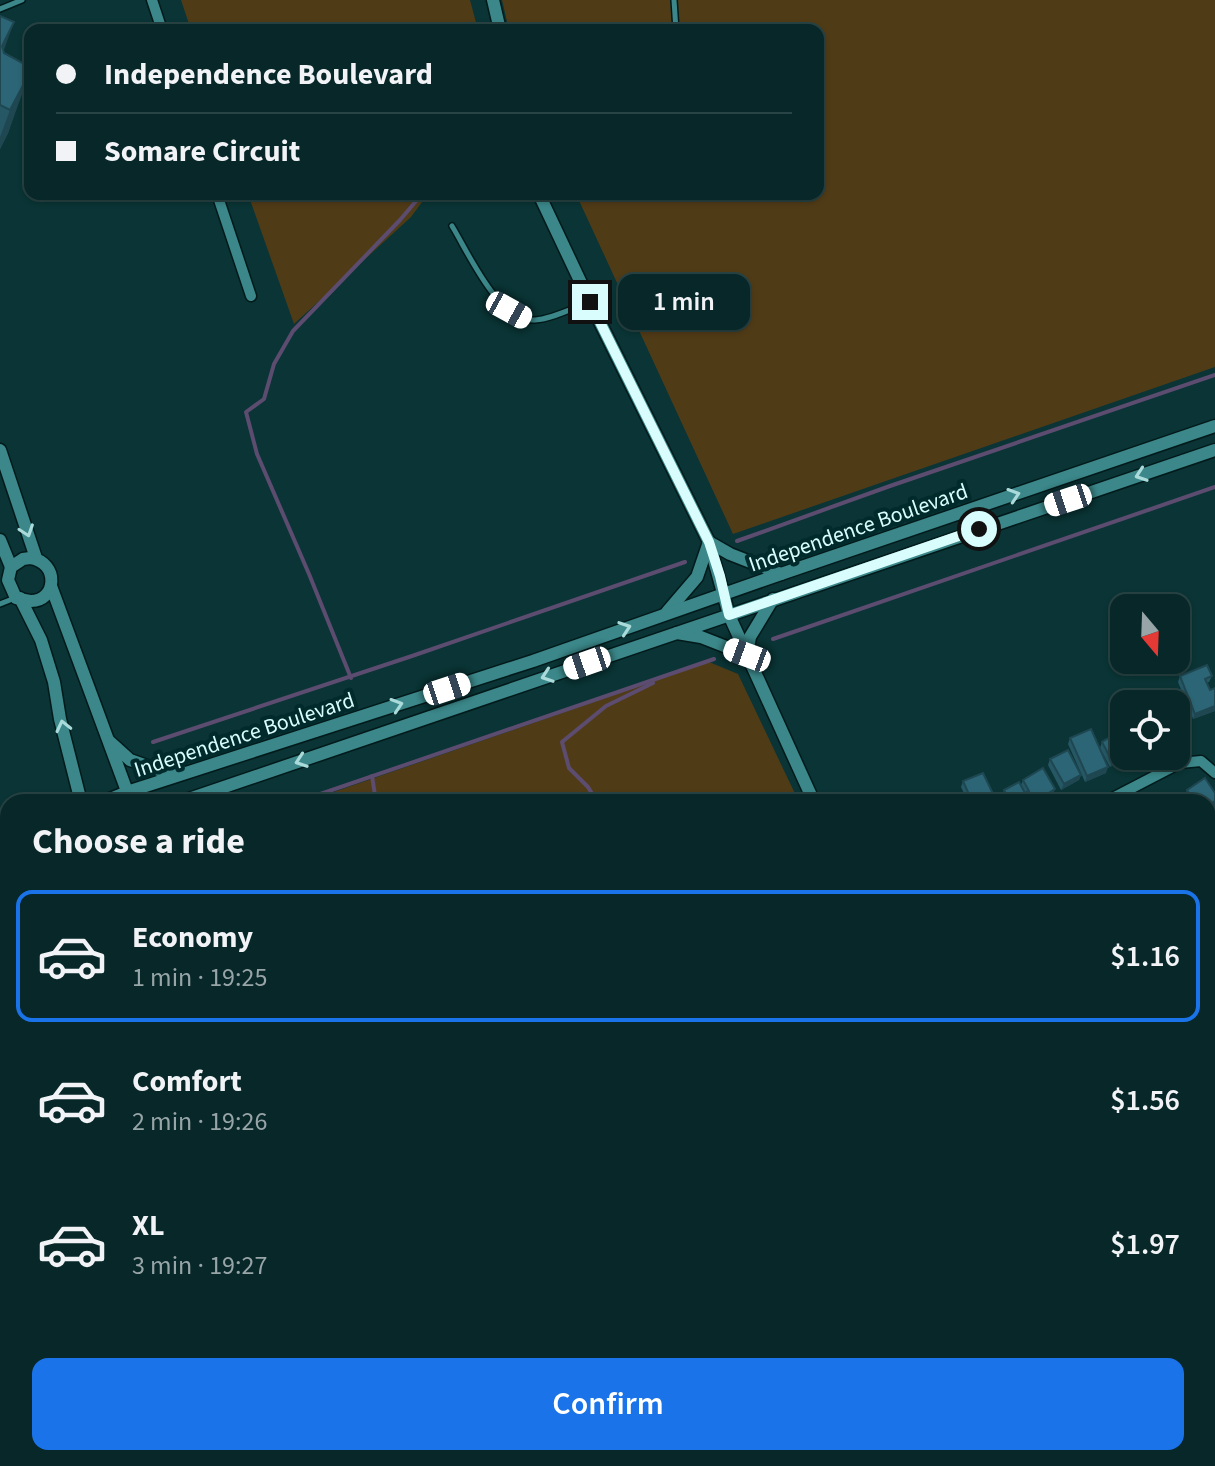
<!DOCTYPE html>
<html lang="en">
<head>
<meta charset="utf-8">
<style>
	:root { --surface:#082728; --page:#112f30; --text:#f1f3f6; --muted:#98a5a8; --line:#294445; --accent:#1a73e8 }
	body { margin:0; font-family:"Source Sans 3",sans-serif; background:var(--page); color:var(--text); height:100vh; display:flex; flex-direction:column; font-size:30px; white-space:nowrap }
	* { box-sizing:border-box; margin:0 }
	p { font-size:26px; color:var(--muted) }
	.icon { flex:none; width:44px; height:44px; fill:none; stroke:currentColor; stroke-width:2; stroke-linecap:round; stroke-linejoin:round }
	.map { position:relative; flex:1; overflow:hidden }
	.details { position:absolute; left:0px; top:794px; width:1216px; height:672px; display:flex; flex-direction:column; background:var(--surface); border-radius:24px 24px 0 0; box-shadow:0 2px 6px #0004,0 0 0 2px var(--line) }
	.details>* { flex:none }
	.hud { position:absolute; left:24px; top:24px; width:800px; height:176px; border-radius:16px; box-shadow:0 2px 6px #0004,0 0 0 2px var(--line); display:grid; align-content:center; height:176px; padding:0 32px; background:var(--surface) }
	.needle { width:52px; rotate:161deg }
	.fabs { position:absolute; left:1110px; top:594px; display:grid; gap:16px }
	.fabs a { display:grid; place-items:center; width:80px; height:80px; border-radius:16px; background:var(--surface); box-shadow:0 2px 6px #0004,0 0 0 2px var(--line); font-size:40px }
	.end { position:absolute; width:36px; height:36px; margin:-18px; border:10px solid #d9fdfd; background:#111; box-shadow:0 0 0 4px #111 }
	.from { border-radius:50% }
	.bubble { position:absolute; height:56px; border-radius:16px; background:var(--surface); box-shadow:0 2px 6px #0004,0 0 0 2px var(--line); font-size:26px; font-weight:600; line-height:56px; text-align:center }
	.car { position:absolute; width:24px; height:48px; margin:-24px -12px; border-radius:10px; box-shadow:0 0 6px 2px #0007; background:linear-gradient(#fff 24%,#345 0 40%,#fff 0 76%,#345 0 86%,#fff 0) }
	.hud b { display:flex; align-items:center; gap:28px; height:76px; font-size:30px }
	.hud b+b { border-top:2px solid var(--line) }
	.hud i { width:20px; height:20px; background:var(--text) }
	ul { padding:0; list-style:none }
	li { display:flex; align-items:center; gap:24px; height:132px; margin:0 16px 12px; padding:0 16px; border:4px solid transparent; border-radius:16px }
	li div { flex:1 }
	li b { display:block; font-size:30px }
	li em { font-style:normal; font-weight:600 }
	li.active { border-color:var(--accent) }
	li>.icon { width:72px; height:72px; stroke-width:1.5 }
	h2 { padding:0 32px; font-size:36px; line-height:96px }
	.button { display:flex; gap:16px; margin-top:auto; padding:16px 32px }
	.button a { flex:1; height:92px; border-radius:16px; background:var(--accent); color:#fff; font-size:32px; font-weight:600; line-height:92px; text-align:center }
	.map>svg:first-child { display:block }
	.green { fill:#503b17 }
	.lines { fill:none; stroke-linecap:round; stroke-linejoin:round }
	.stream { stroke:#5c4c6f; stroke-width:4 }
	.service-casing { stroke:#031a1b; stroke-width:8 }
	.minor-casing { stroke:#031a1b; stroke-width:13 }
	.tertiary-casing { stroke:#031a1b; stroke-width:15 }
	.service { stroke:#3b8789; stroke-width:5 }
	.minor { stroke:#3b8789; stroke-width:10 }
	.tertiary { stroke:#3b8789; stroke-width:12 }
	.wall { fill:#265765 }
	.shaded-wall { fill:#1f4752 }
	.building { fill:#2c6575; stroke:#1f4752; stroke-width:2 }
	.oneway { stroke:#aadada }
	.route { stroke:#d9fdfd; stroke-width:10 }
	.labels { text-anchor:middle; stroke-width:8; stroke-linejoin:round; paint-order:stroke }
	.street-label { font-size:22px; fill:#d9fdfd; stroke:#002a2b }
</style>
</head>
<body>
<div class="map">
<svg width="1215" height="1466" viewBox="0 0 1215 1466">
	<rect width="100%" height="100%" fill="#0a3435"/>
	<!-- green -->
	<g class="green">
		<path d="M181,0H470L478,30H191Z"/>
		<path d="M502,0H1215V367L733,534L576,194H818V30H509Z"/>
		<path d="M248,194H428L411,217L294,324Z"/>
		<path d="M709,662L738,674L799,802H305Z"/>
	</g>
	<g class="lines">
		<!-- stream -->
		<g class="stream">
			<path d="M737,541L890,486L1215,375"/>
			<path d="M773,639L1215,487"/>
			<path d="M351,678L309,574L257,454L246,412L264,399L274,364L293,331L400,220L422,194"/>
			<path d="M153,742L412,656L685,562"/>
			<path d="M372,776L376,802"/>
			<path d="M297,802L714,659"/>
			<path d="M597,802L588,787L569,768L562,742L606,706L653,683"/>
		</g>
		<!-- service casing -->
		<g class="service-casing">
			<g id="service">
				<path d="M674,0L676,30"/>
				<path d="M0,9L22,0"/>
				<path d="M452,226C468,252 499,323 535,320C552,319 573,308 589,302"/>
				<path d="M0,604L15,598"/>
				<path d="M0,841L8,838"/>
				<path d="M0,865L8,862"/>
				<path d="M0,1078L8,1081"/>
			</g>
		</g>
		<!-- minor casing -->
		<g class="minor-casing">
			<g id="minor">
				<path d="M152,0L162,30"/>
				<path d="M217,194L251,296"/>
				<path d="M1105,802L1180,763L1201,761L1215,773"/>
				<path d="M1208,996L1215,1005L1208,1014"/>
				<path d="M1208,1290L1215,1278"/>
				<path d="M800,1466L809,1458"/>
			</g>
		</g>
		<!-- tertiary casing -->
		<g class="tertiary-casing">
			<g id="tertiary">
				<path d="M493,0L500,30"/>
				<path d="M539,194L590,302L709,542L729,615L814,802"/>
				<path d="M0,450L36,558"/>
				<path d="M0,540L11,567"/>
				<path d="M709,542L730,554L781,574"/>
				<path d="M30,558C60,562 57,602 30,601C25,600 21,599 16,598L8,580L11,567L23,559Z"/>
				<path d="M51,586L131,802"/>
				<path d="M20,598L41,640L54,682L60,719L81,802"/>
				<path d="M667,612L697,577L709,542"/>
				<path d="M677,633L701,637L747,655"/>
				<path d="M747,655L750,637L773,599"/>
				<path d="M109,741L130,760L159,770L182,772"/>
				<path d="M103,802L127,792L533,661L781,574L1215,426"/>
				<path d="M180,802L1215,450"/>
				<path d="M546,1458L566,1466"/>
				<path d="M593,1458H614"/>
				<path d="M1133,1458L1137,1466"/>
				<path d="M625,1466L645,1458"/>
			</g>
		</g>
		<!-- service -->
		<use href="#service" class="service"/>
		<!-- minor -->
		<use href="#minor" class="minor"/>
		<!-- tertiary -->
		<use href="#tertiary" class="tertiary"/>
	</g>
	<!-- wall -->
	<g class="wall">
		<path d="M0,16L4,53L30,67L8,133L0,149Z"/>
		<path d="M1180,676H1212L1209,682L1207,683L1210,690L1215,688V711L1193,719L1178,682Z"/>
		<path d="M1070,738L1106,773L1085,782L1068,744Z"/>
		<path d="M1102,742L1124,756H1129L1110,767L1100,748Z"/>
		<path d="M1050,759L1081,775L1079,780L1061,790L1048,765Z"/>
		<path d="M1205,778L1215,793V809L1208,814V802L1183,801L1187,790Z"/>
		<path d="M1023,780L1053,795L1040,802H1005L1002,796L1004,790L1021,785Z"/>
		<path d="M963,781L997,802H968L961,787Z"/>
		<path d="M1215,927V949L1208,942L1212,930Z"/>
		<path d="M1215,1043V1076L1208,1071V1046Z"/>
		<path d="M1208,1074L1215,1106L1212,1111L1215,1113V1121L1208,1135Z"/>
		<path d="M1215,1168V1186L1213,1185L1215,1180L1210,1178Z"/>
		<path d="M1208,1184L1215,1187V1213L1208,1210Z"/>
		<path d="M1215,1336V1370L1208,1368V1349L1212,1338H1214Z"/>
		<path d="M1215,1381V1413L1208,1408V1392Z"/>
		<path d="M726,1458H784L775,1466H717Z"/>
	</g>
	<!-- shaded-wall -->
	<g class="shaded-wall">
		<path d="M14,22L0,61L2,46Z"/>
		<path d="M30,72L8,133L0,149V137L10,110Z"/>
		<path d="M1215,706V711L1193,719L1195,714Z"/>
		<path d="M1187,724L1185,730L1176,733V728Z"/>
		<path d="M1124,754V756H1129L1110,767L1112,761Z"/>
		<path d="M1108,767L1106,773L1085,782L1087,776Z"/>
		<path d="M1081,775L1079,780L1061,790L1064,784Z"/>
		<path d="M1055,789L1053,795L1040,802H1033Z"/>
		<path d="M1215,801V810L1208,814V805Z"/>
		<path d="M1215,836V845L1208,850V841Z"/>
		<path d="M1215,904V910L1208,918V912Z"/>
		<path d="M775,1458H784L775,1466H771Z"/>
		<path d="M877,1458H882L880,1463L877,1466H868Z"/>
	</g>
	<!-- building -->
	<g class="building">
		<path d="M0,16L14,22L2,46L4,53L30,67V72L10,110L0,105Z"/>
		<path d="M1207,665L1212,676L1205,679L1210,690L1215,688V706L1195,714L1180,676Z"/>
		<path d="M1176,695L1187,724L1176,728V704H1159L1158,702Z"/>
		<path d="M1091,729L1108,767L1087,776L1070,738Z"/>
		<path d="M1124,729V754L1112,761L1102,742Z"/>
		<path d="M1068,750L1081,775L1064,784L1050,759Z"/>
		<path d="M1043,768L1055,789L1034,802H1010L1004,790L1019,782L1025,793L1029,791L1023,780Z"/>
		<path d="M983,773L997,802H975L973,798L971,799L963,781Z"/>
		<path d="M1205,778L1215,793V801L1208,805V802H1195L1187,790Z"/>
		<path d="M1168,795L1172,802H1156Z"/>
		<path d="M1215,820V836L1208,841V825Z"/>
		<path d="M1211,886L1215,889V904L1208,912V888Z"/>
		<path d="M1212,1041L1215,1043V1069L1208,1064V1046Z"/>
		<path d="M1208,1074L1215,1079V1103L1213,1107L1208,1103Z"/>
		<path d="M1208,1109L1215,1113V1120L1210,1129L1208,1128Z"/>
		<path d="M1208,1184L1215,1187V1206L1208,1203Z"/>
		<path d="M1212,1338H1215V1357L1208,1356Z"/>
		<path d="M1215,1381V1399L1208,1394V1392Z"/>
		<path d="M726,1458H761L766,1464L764,1466H717Z"/>
		<path d="M833,1458H877L868,1466H824Z"/>
	</g>
	<!-- one-way arrows -->
	<defs><path id="oneway-chevron" d="M-2-3.5L2.5 0L-2 3.5" fill="none" stroke-width="1.6" stroke-linecap="round" stroke-linejoin="round" transform="scale(2)"/></defs>
	<g class="oneway">
		<use href="#oneway-chevron" transform="translate(1141 475) rotate(161)"/>
		<use href="#oneway-chevron" transform="translate(1014 495) rotate(-18)"/>
		<use href="#oneway-chevron" transform="translate(27 531) rotate(71)"/>
		<use href="#oneway-chevron" transform="translate(625 628) rotate(-19)"/>
		<use href="#oneway-chevron" transform="translate(547 676) rotate(161)"/>
		<use href="#oneway-chevron" transform="translate(397 705) rotate(-18)"/>
		<use href="#oneway-chevron" transform="translate(63 726) rotate(-103)"/>
		<use href="#oneway-chevron" transform="translate(301 761) rotate(161)"/>
	</g>
	<g class="lines">
		<!-- route -->
		<path class="route" d="M590,302L709,542L720,576L729,615L979,529"/>
	</g>
	<g class="labels">
		<!-- street labels -->
		<g class="street-label">
			<text transform="translate(858 527) rotate(-19)" y="8">Independence Boulevard</text>
			<text transform="translate(244 734) rotate(-18)" y="8">Independence Boulevard</text>
		</g>
	</g>
</svg>
<div class="fabs">
<a><svg class="needle" viewBox="-14 -14 28 28"><path d="M0-13l5 13h-10z" fill="#e53935"/><path d="M0 13l5-13h-10z" fill="#98a5a8"/></svg></a>
<a><svg class="icon" aria-label="locate" viewBox="0 0 24 24"><circle cx="12" cy="12" r="6"/><path d="M12 2v4M12 18v4M2 12h4M18 12h4"/></svg></a>
</div>
<i class="end from" style="left:979px;top:529px"></i>
<i class="end" style="left:590px;top:302px"></i>
<div class="bubble" style="left:618px;top:274px;width:132px">1 min</div>
<i class="car" style="left:509px;top:310px;rotate:119deg"></i>
<i class="car" style="left:1068px;top:500px;rotate:252deg"></i>
<i class="car" style="left:747px;top:655px;rotate:290deg"></i>
<i class="car" style="left:587px;top:663px;rotate:251deg"></i>
<i class="car" style="left:447px;top:689px;rotate:72deg"></i>
<div class="hud">
<b><i class="from"></i>Independence Boulevard</b>
<b><i></i>Somare Circuit</b>
</div>
<section class="details">
<h2>Choose a ride</h2>
<ul>
<li class="active"><svg class="icon" aria-label="car" viewBox="0 0 24 24"><path d="M5 17H2v-5l4-1 3-4h7l3 4 3 1v5h-3M9 17h6M6 11h13"/><circle cx="7" cy="17" r="2"/><circle cx="17" cy="17" r="2"/></svg><div><b>Economy</b><p>1 min · 19:25</p></div><em>$1.16</em></li>
<li><svg class="icon" aria-label="car" viewBox="0 0 24 24"><path d="M5 17H2v-5l4-1 3-4h7l3 4 3 1v5h-3M9 17h6M6 11h13"/><circle cx="7" cy="17" r="2"/><circle cx="17" cy="17" r="2"/></svg><div><b>Comfort</b><p>2 min · 19:26</p></div><em>$1.56</em></li>
<li><svg class="icon" aria-label="car" viewBox="0 0 24 24"><path d="M5 17H2v-5l4-1 3-4h7l3 4 3 1v5h-3M9 17h6M6 11h13"/><circle cx="7" cy="17" r="2"/><circle cx="17" cy="17" r="2"/></svg><div><b>XL</b><p>3 min · 19:27</p></div><em>$1.97</em></li>
</ul>
<div class="button"><a>Confirm</a></div>
</section>
</div>
</body>
</html>
